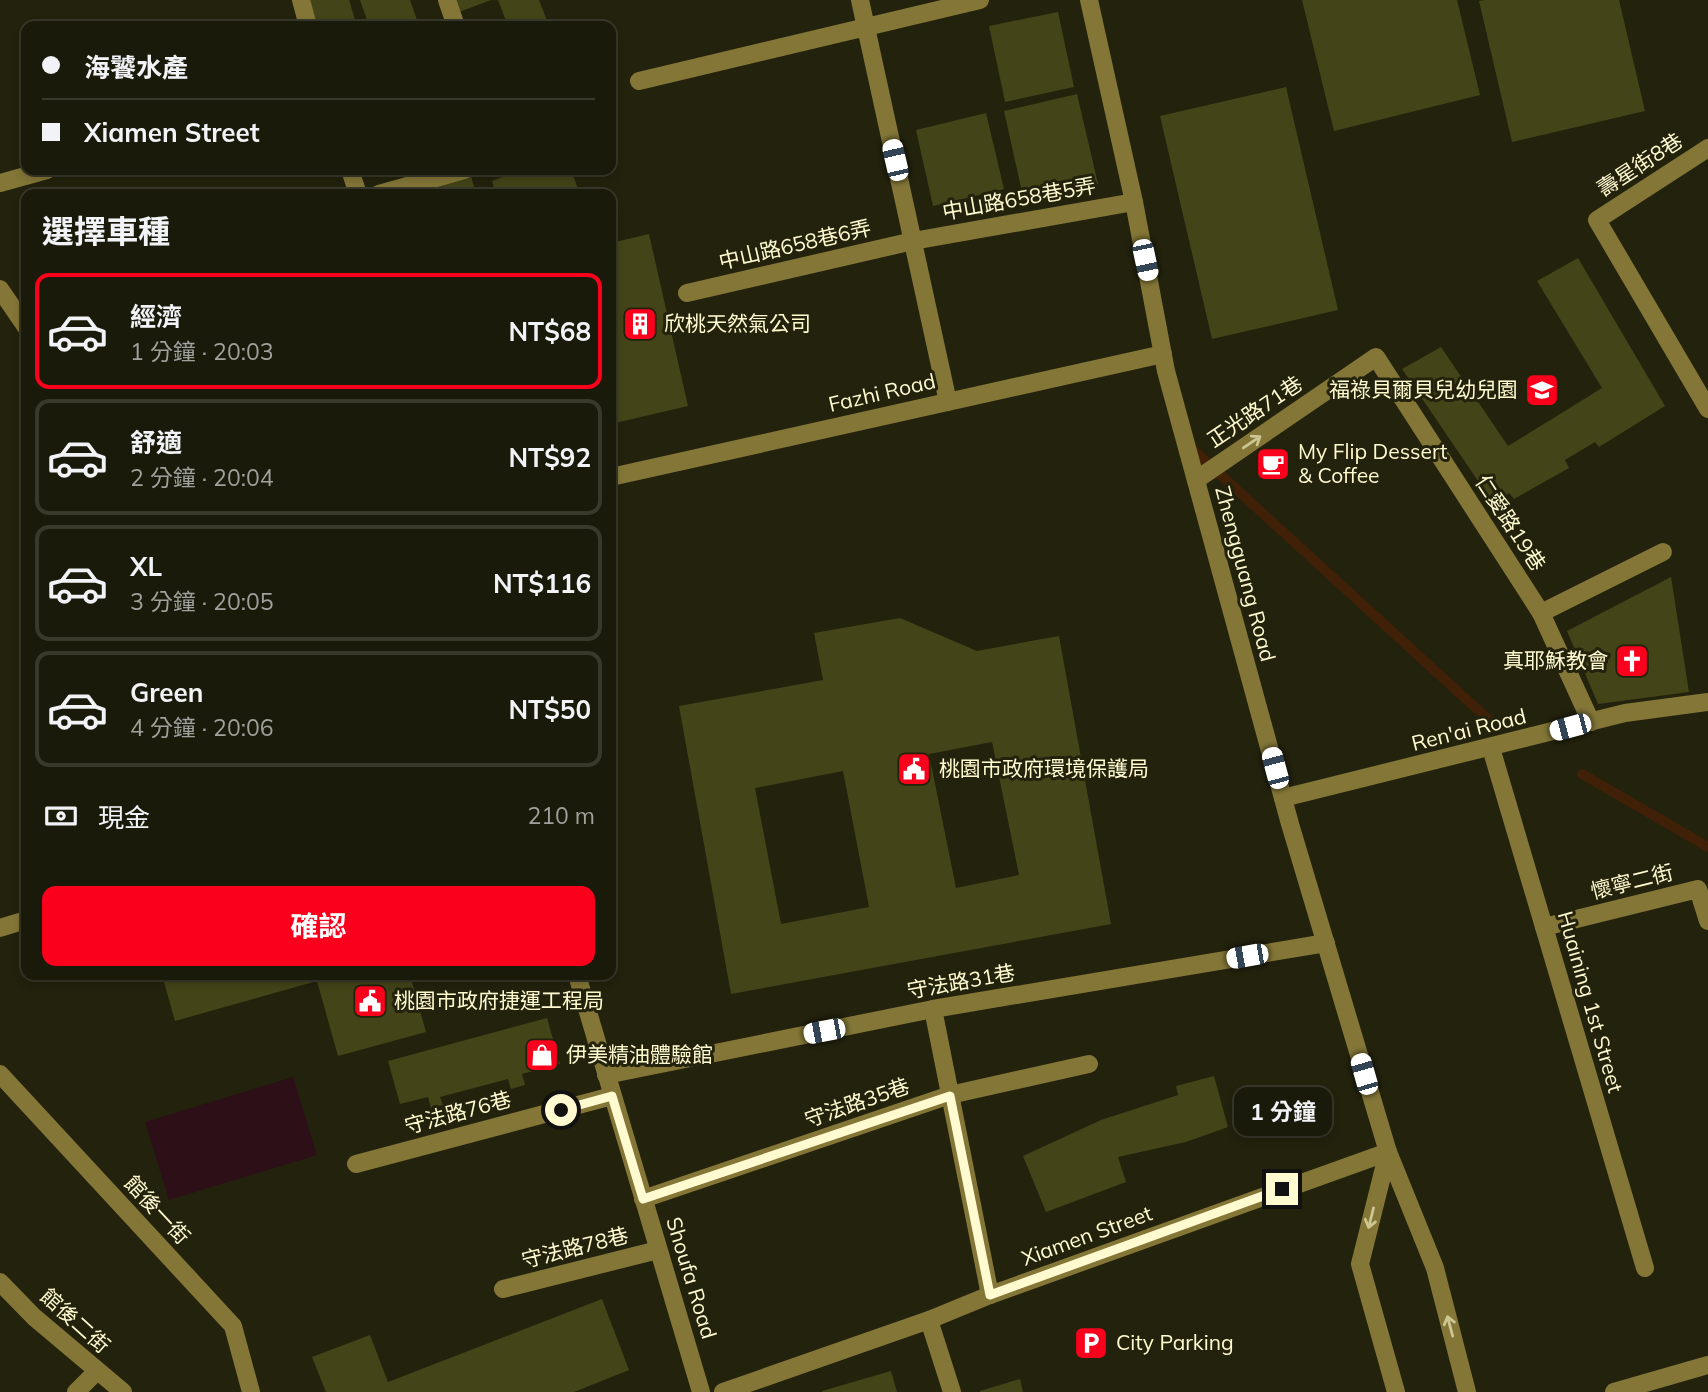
<!DOCTYPE html>
<html lang="zh-TW">
<head>
<meta charset="utf-8">
<style>
	:root { --surface:#1a1a0a; --page:#272718; --text:#f1f3f6; --muted:#9fa19c; --line:#38382b; --accent:#fa001c }
	body { margin:0; font-family:Mulish,"Noto Sans TC",sans-serif; background:var(--page); color:var(--text); height:100vh; display:flex; flex-direction:column; font-size:26px; white-space:nowrap }
	* { box-sizing:border-box; margin:0 }
	p { font-size:23px; color:var(--muted) }
	.icon { flex:none; width:38px; height:38px; fill:none; stroke:currentColor; stroke-width:2; stroke-linecap:round; stroke-linejoin:round }
	.map { position:relative; flex:1; overflow:hidden }
	.sheet { position:absolute; left:21px; top:189px; width:595px; height:791px; display:flex; flex-direction:column; background:var(--surface); border-radius:14px; box-shadow:0 4px 10px #0003,0 0 0 2px var(--line) }
	.sheet>* { flex:none }
	.guide { position:absolute; left:21px; top:21px; width:595px; height:154px; border-radius:14px; box-shadow:0 4px 10px #0003,0 0 0 2px var(--line); display:grid; align-content:center; height:154px; padding:0 21px; background:var(--surface) }
	.end { position:absolute; width:32px; height:32px; margin:-16px; border:9px solid #fffacf; background:#111; box-shadow:0 0 0 4px #111 }
	.from { border-radius:50% }
	.bubble { position:absolute; height:49px; border-radius:14px; background:var(--surface); box-shadow:0 4px 10px #0003,0 0 0 2px var(--line); font-size:23px; font-weight:700; line-height:49px; text-align:center }
	.car { position:absolute; width:21px; height:42px; margin:-21px -10px; border-radius:9px; box-shadow:0 0 5px 2px #0007; background:linear-gradient(#fff 24%,#345 0 40%,#fff 0 76%,#345 0 86%,#fff 0) }
	.guide b { display:flex; align-items:center; gap:24px; height:66px; font-size:26px }
	.guide b+b { border-top:2px solid var(--line) }
	.guide i { width:18px; height:18px; background:var(--text) }
	ul { padding:0; list-style:none }
	li { display:flex; align-items:center; gap:21px; height:116px; margin:0 14px 10px; padding:0 7px; border:4px solid var(--line); border-radius:14px }
	li div { flex:1 }
	li b { display:block; font-size:26px }
	li em { font-style:normal; font-weight:700 }
	li.on { border-color:var(--accent) }
	li>.icon { width:63px; height:63px; stroke-width:1.5 }
	h2 { padding:0 21px; font-size:32px; line-height:84px }
	.pay { display:flex; align-items:center; gap:18px; height:77px; padding:0 21px; font-size:26px }
	.pay p { margin-inline-start:auto }
	.action { display:flex; gap:14px; margin-top:auto; padding:14px 21px }
	.action a { flex:1; height:80px; border-radius:14px; background:var(--accent); color:#fff; font-size:28px; font-weight:700; line-height:80px; text-align:center }
	.map>svg:first-child { display:block }
	.green { fill:#2d1017 }
	.lines { fill:none; stroke-linecap:round; stroke-linejoin:round }
	.stream { stroke:#412008; stroke-width:10 }
	.building { fill:#444419; fill-rule:evenodd }
	.minor { stroke:#837637; stroke-width:18 }
	.oneway { stroke:#cdc592 }
	.route { stroke:#fffacf; stroke-width:9 }
	.labels { text-anchor:middle; stroke-width:6; stroke-linejoin:round; paint-order:stroke }
	.street-label { font-size:21px; fill:#fffacf; stroke:#23220d }
	.poi-label { font-size:21px; fill:#fffacf; stroke:#23220d; text-anchor:start }
</style>
</head>
<body>
<div class="map">
<svg width="1708" height="1392" viewBox="0 0 1708 1392">
	<rect width="100%" height="100%" fill="#23220d"/>
	<!-- green -->
	<path class="green" d="M293,1077L317,1155L169,1200L145,1122Z"/>
	<g class="lines">
		<!-- stream -->
		<g class="stream">
			<path d="M1189,446L1490,721"/>
			<path d="M1582,774L1708,847"/>
		</g>
	</g>
	<!-- building -->
	<g class="building">
		<path d="M294,0H349L357,26H303Z"/>
		<path d="M360,0H410L419,26H369Z"/>
		<path d="M440,0H491L446,17Z"/>
		<path d="M498,0H539L549,26H508Z"/>
		<path d="M1302,0H1457L1480,95L1334,131Z"/>
		<path d="M1485,0H1619L1645,111L1512,142L1479,1Z"/>
		<path d="M1058,12L1074,87L1005,102L989,26Z"/>
		<path d="M1286,87L1338,310L1212,339L1160,116Z"/>
		<path d="M1077,94L1098,184L1024,201L1004,111Z"/>
		<path d="M986,113L1004,189L933,206L916,130Z"/>
		<path d="M509,170H571L580,194H496L492,181L511,174Z"/>
		<path d="M471,176L476,194H371L452,181Z"/>
		<path d="M649,234L688,406L611,424V243Z"/>
		<path d="M1578,258L1665,406L1599,447L1595,442L1565,460L1569,468L1514,499L1509,493L1493,503L1402,369L1441,347L1508,446L1602,388L1537,281Z"/>
		<path d="M1671,577L1689,692L1598,704L1567,631Z"/>
		<path d="M900,618L977,651L1059,636L1111,924L731,994L679,706L823,680L814,633ZM992,742L1019,875L956,888L929,754ZM843,771L869,907L781,924L755,788Z"/>
		<path d="M162,975H410L426,1032L338,1056L317,981L175,1021Z"/>
		<path d="M547,1018L560,1064L522,1074L525,1085L511,1089L508,1079L440,1097L443,1105L431,1108L428,1097L400,1104L388,1061Z"/>
		<path d="M1214,1076L1228,1127L1186,1142L1118,1157L1126,1182L1046,1212L1023,1156L1101,1120L1178,1095L1176,1086Z"/>
		<path d="M602,1299L629,1370L574,1392H326L312,1357L370,1335L388,1382Z"/>
		<path d="M891,1371L897,1392H822V1391Z"/>
		<path d="M1020,1379L1023,1392H980V1391Z"/>
	</g>
	<g class="lines">
		<!-- minor -->
		<g class="minor">
			<path d="M301,0L308,26"/>
			<path d="M447,0L456,26"/>
			<path d="M860,0L948,402"/>
			<path d="M1089,0L1134,202L1166,371L1290,824L1388,1152L1435,1268L1467,1392"/>
			<path d="M639,81L980,0"/>
			<path d="M1708,148L1597,220L1708,409"/>
			<path d="M350,170L358,194"/>
			<path d="M0,183L47,170"/>
			<path d="M379,194L464,170"/>
			<path d="M0,289L26,327"/>
			<path d="M687,293L913,241L1134,202"/>
			<path d="M611,477L1163,354"/>
			<path d="M1196,480L1376,357L1541,613L1591,722"/>
			<path d="M1541,613L1663,552"/>
			<path d="M1491,748L1645,1268"/>
			<path d="M1283,798L1625,713L1708,702"/>
			<path d="M1544,927L1698,889L1708,921"/>
			<path d="M0,928L26,920"/>
			<path d="M577,975L701,1392"/>
			<path d="M933,1009L990,1295"/>
			<path d="M0,1074L233,1326L251,1392"/>
			<path d="M606,1075L933,1009L1326,943"/>
			<path d="M1388,1152L1360,1264L1396,1392"/>
			<path d="M356,1164L612,1096"/>
			<path d="M643,1199L950,1095L1089,1064"/>
			<path d="M0,1282L34,1317L123,1392"/>
			<path d="M503,1289L658,1250"/>
			<path d="M929,1320L952,1392"/>
			<path d="M76,1392L97,1371"/>
			<path d="M723,1392L929,1320L990,1295L1388,1152"/>
			<path d="M1614,1392L1708,1365"/>
		</g>
	</g>
	<!-- one-way arrows -->
	<defs><path id="oneway-shaft" d="M-6 0H5M1.5-3L5.5 0L1.5 3" fill="none" stroke-width="1.6" stroke-linecap="round" stroke-linejoin="round" transform="scale(1.75)"/></defs>
	<g class="oneway">
		<use href="#oneway-shaft" transform="translate(1252 442) rotate(-34)"/>
		<use href="#oneway-shaft" transform="translate(1371 1218) rotate(104)"/>
		<use href="#oneway-shaft" transform="translate(1450 1326) rotate(-105)"/>
	</g>
	<g class="lines">
		<!-- route -->
		<path class="route" d="M561,1110L612,1096L643,1199L950,1096L990,1295L1282,1189"/>
	</g>
	<!-- icons -->
	<defs>
		<g id="building-square" transform="scale(1.75)"><rect x="-9" y="-9" width="18" height="18" rx="4" fill="#fa001c" stroke="#23220d"/><path d="M-4-6H4V6H1V3H-1V6H-4ZM-2.5-4.3h1.7v1.8h-1.7ZM.8-4.3h1.7v1.8H.8ZM-2.5-1h1.7V.8h-1.7ZM.8-1h1.7V.8H.8Z" fill="#fff"/></g>
		<g id="school-square" transform="scale(1.75)"><rect x="-9" y="-9" width="18" height="18" rx="4" fill="#fa001c" stroke="#23220d"/><path d="M0-5L7-2L0 1L-7-2ZM-4 1L0 2.5L4 1V4Q0 6-4 4Z" fill="#fff"/></g>
		<g id="cafe-square" transform="scale(1.75)"><rect x="-9" y="-9" width="18" height="18" rx="4" fill="#fa001c" stroke="#23220d"/><path d="M-5.5-4.5H6V0H3Q3 3.5 0 3.5H-2.5Q-5.5 3.5-5.5 0ZM3-3.2v2h1.7v-2ZM-6 4.5H4V6H-6Z" fill="#fff"/></g>
		<g id="church-square" transform="scale(1.75)"><rect x="-9" y="-9" width="18" height="18" rx="4" fill="#fa001c" stroke="#23220d"/><path d="M-1.2-6h2.4v3.5h3.3v2.4h-3.3V6h-2.4V-.1h-3.3v-2.4h3.3Z" fill="#fff"/></g>
		<g id="civic-square" transform="scale(1.75)"><rect x="-9" y="-9" width="18" height="18" rx="4" fill="#fa001c" stroke="#23220d"/><path d="M-.6-6.5H3V-4.5H.6V-3L4-1V1h2V6H-6V1h2V-1L-.6-3ZM-1.2 2.5V6h2.4V2.5Z" fill="#fff"/></g>
		<g id="shop-square" transform="scale(1.75)"><rect x="-9" y="-9" width="18" height="18" rx="4" fill="#fa001c" stroke="#23220d"/><path d="M-5-2.5h2.3a2.7 3.5 0 0 1 5.4 0H5L5.5 6h-11ZM-1.5-2.5h3a1.5 2.3 0 0 0-3 0Z" fill="#fff"/></g>
		<g id="parking-square" transform="scale(1.75)"><rect x="-9" y="-9" width="18" height="18" rx="4" fill="#fa001c" stroke="#23220d"/><path d="M-3.5-5.5H1a3.5 3.5 0 0 1 0 7H-1V5.5H-3.5ZM-1-3.4V-.6H.8a1.4 1.4 0 0 0 0-2.8Z" fill="#fff"/></g>
	</defs>
	<g fill-rule="evenodd">
		<use href="#building-square" x="640" y="324"/>
		<use href="#school-square" x="1542" y="390"/>
		<use href="#cafe-square" x="1273" y="464"/>
		<use href="#church-square" x="1632" y="661"/>
		<use href="#civic-square" x="914" y="769"/>
		<use href="#civic-square" x="370" y="1001"/>
		<use href="#shop-square" x="542" y="1055"/>
		<use href="#parking-square" x="1091" y="1343"/>
	</g>
	<g class="labels">
		<!-- street labels -->
		<g class="street-label">
			<text transform="translate(1640 165) rotate(-33)" y="7">壽星街8巷</text>
			<text transform="translate(1019 199) rotate(-10)" y="7">中山路658巷5弄</text>
			<text transform="translate(795 245) rotate(-13)" y="7">中山路658巷6弄</text>
			<text transform="translate(882 393) rotate(-13)" y="7">Fazhi Road</text>
			<text transform="translate(1255 412) rotate(-34)" y="7">正光路71巷</text>
			<text transform="translate(1510 523) rotate(57)" y="7">仁愛路19巷</text>
			<text transform="translate(1245 574) rotate(75)" y="7">Zhengguang Road</text>
			<text transform="translate(1469 730) rotate(-14)" y="7">Ren'ai Road</text>
			<text transform="translate(1632 882) rotate(-14)" y="7">懷寧二街</text>
			<text transform="translate(961 982) rotate(-10)" y="7">守法路31巷</text>
			<text transform="translate(1590 1002) rotate(74)" y="7">Huaining 1st Street</text>
			<text transform="translate(857 1103) rotate(-19)" y="7">守法路35巷</text>
			<text transform="translate(458 1113) rotate(-15)" y="7">守法路76巷</text>
			<text transform="translate(157 1210) rotate(47)" y="7">館後一街</text>
			<text transform="translate(1087 1236) rotate(-20)" y="7">Xiamen Street</text>
			<text transform="translate(575 1248) rotate(-14)" y="7">守法路78巷</text>
			<text transform="translate(691 1278) rotate(73)" y="7">Shoufa Road</text>
			<text transform="translate(75 1321) rotate(42)" y="7">館後二街</text>
		</g>
		<!-- poi labels -->
		<g class="poi-label">
			<text x="664" y="331">欣桃天然氣公司</text>
			<text x="1518" y="397" text-anchor="end">福祿貝爾貝兒幼兒園</text>
			<text x="1298" y="459">My Flip Dessert<tspan x="1298" dy="24">&amp; Coffee</tspan></text>
			<text x="1608" y="668" text-anchor="end">真耶穌教會</text>
			<text x="939" y="776">桃園市政府環境保護局</text>
			<text x="394" y="1008">桃園市政府捷運工程局</text>
			<text x="566" y="1062">伊美精油體驗館</text>
			<text x="1116" y="1350">City Parking</text>
		</g>
	</g>
</svg>
<i class="end from" style="left:561px;top:1110px"></i>
<i class="end" style="left:1282px;top:1189px"></i>
<div class="bubble" style="left:1234px;top:1087px;width:98px">1 分鐘</div>
<i class="car" style="left:895px;top:160px;rotate:347deg"></i>
<i class="car" style="left:1145px;top:260px;rotate:168deg"></i>
<i class="car" style="left:1570px;top:727px;rotate:255deg"></i>
<i class="car" style="left:1275px;top:768px;rotate:345deg"></i>
<i class="car" style="left:1247px;top:956px;rotate:260deg"></i>
<i class="car" style="left:824px;top:1031px;rotate:259deg"></i>
<i class="car" style="left:1364px;top:1074px;rotate:344deg"></i>
<div class="guide">
<b><i class="from"></i>海饕水產</b>
<b><i></i>Xiamen Street</b>
</div>
<section class="sheet">
<h2>選擇車種</h2>
<ul>
<li class="on"><svg class="icon" aria-label="car" viewBox="0 0 24 24"><path d="M5 17H2v-5l4-1 3-4h7l3 4 3 1v5h-3M9 17h6M6 11h13"/><circle cx="7" cy="17" r="2"/><circle cx="17" cy="17" r="2"/></svg><div><b>經濟</b><p>1 分鐘 · 20:03</p></div><em>NT$68</em></li>
<li><svg class="icon" aria-label="car" viewBox="0 0 24 24"><path d="M5 17H2v-5l4-1 3-4h7l3 4 3 1v5h-3M9 17h6M6 11h13"/><circle cx="7" cy="17" r="2"/><circle cx="17" cy="17" r="2"/></svg><div><b>舒適</b><p>2 分鐘 · 20:04</p></div><em>NT$92</em></li>
<li><svg class="icon" aria-label="car" viewBox="0 0 24 24"><path d="M5 17H2v-5l4-1 3-4h7l3 4 3 1v5h-3M9 17h6M6 11h13"/><circle cx="7" cy="17" r="2"/><circle cx="17" cy="17" r="2"/></svg><div><b>XL</b><p>3 分鐘 · 20:05</p></div><em>NT$116</em></li>
<li><svg class="icon" aria-label="car" viewBox="0 0 24 24"><path d="M5 17H2v-5l4-1 3-4h7l3 4 3 1v5h-3M9 17h6M6 11h13"/><circle cx="7" cy="17" r="2"/><circle cx="17" cy="17" r="2"/></svg><div><b>Green</b><p>4 分鐘 · 20:06</p></div><em>NT$50</em></li>
</ul>
<div class="pay"><svg class="icon" aria-label="cash" viewBox="0 0 24 24"><path d="M3 7h18v10H3z"/><circle cx="12" cy="12" r="2"/></svg>現金<p>210 m</p></div>
<div class="action"><a>確認</a></div>
</section>
</div>
</body>
</html>
